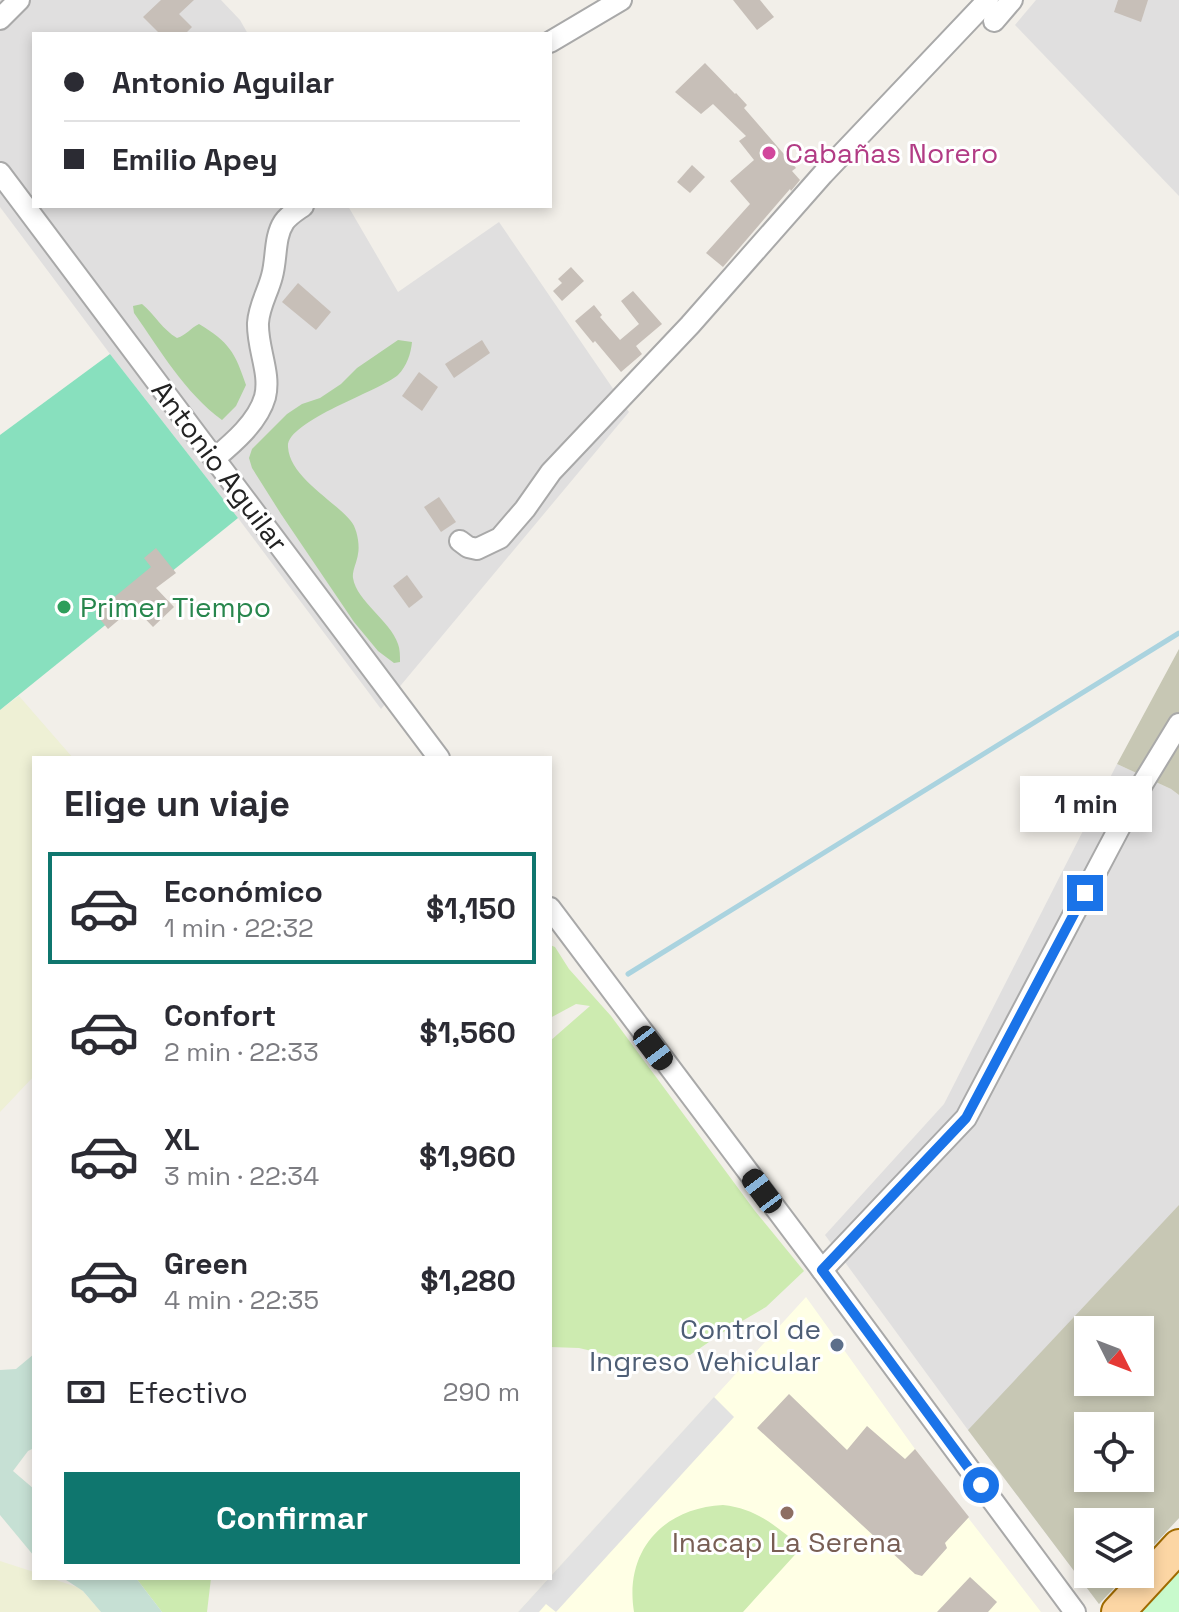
<!DOCTYPE html>
<html lang="es">
<head>
<meta charset="utf-8">
<style>
	:root { --surface:#fff; --page:#f2f2f3; --text:#2b2b33; --muted:#7c7c81; --line:#e1e1e2; --accent:#0f766e }
	body { margin:0; font-family:"Space Grotesk",sans-serif; background:var(--page); color:var(--text); height:100vh; display:flex; flex-direction:column; font-size:30px; white-space:nowrap }
	* { box-sizing:border-box; margin:0 }
	p { font-size:26px; color:var(--muted) }
	.icon { flex:none; width:44px; height:44px; fill:none; stroke:currentColor; stroke-width:2; stroke-linecap:round; stroke-linejoin:round }
	.map { position:relative; flex:1; overflow:hidden }
	.side { position:absolute; left:32px; top:756px; width:520px; height:824px; display:flex; flex-direction:column; background:var(--surface); border-radius:0px; box-shadow:0 4px 12px #0003 }
	.side>* { flex:none }
	.hud { position:absolute; left:32px; top:32px; width:520px; height:176px; border-radius:0px; box-shadow:0 4px 12px #0003; display:grid; align-content:center; height:176px; padding:0 32px; background:var(--surface) }
	.needle { width:52px; rotate:132deg }
	.tools { position:absolute; left:1074px; top:1316px; display:grid; gap:16px }
	.tools a { display:grid; place-items:center; width:80px; height:80px; border-radius:0px; background:var(--surface); box-shadow:0 4px 12px #0003; font-size:40px }
	.end { position:absolute; width:36px; height:36px; margin:-18px; border:10px solid #1a73e8; background:#fff; box-shadow:0 0 0 4px #fff }
	.from { border-radius:50% }
	.bubble { position:absolute; height:56px; border-radius:0px; background:var(--surface); box-shadow:0 4px 12px #0003; font-size:26px; font-weight:600; line-height:56px; text-align:center }
	.car { position:absolute; width:24px; height:48px; margin:-24px -12px; border-radius:10px; box-shadow:0 0 6px 2px #0007; background:linear-gradient(#222 24%,#8ab4d8 0 40%,#222 0 76%,#8ab4d8 0 86%,#222 0) }
	.hud b { display:flex; align-items:center; gap:28px; height:76px; font-size:30px }
	.hud b+b { border-top:2px solid var(--line) }
	.hud i { width:20px; height:20px; background:var(--text) }
	ul { padding:0; list-style:none }
	li { display:flex; align-items:center; gap:24px; height:112px; margin:0 16px 12px; padding:0 16px; border:4px solid transparent; border-radius:0px }
	li div { flex:1 }
	li b { display:block; font-size:30px }
	li em { font-style:normal; font-weight:600 }
	li.selected { border-color:var(--accent) }
	li>.icon { width:72px; height:72px; stroke-width:1.5 }
	h2 { padding:0 32px; font-size:36px; line-height:96px }
	.pay { display:flex; align-items:center; gap:20px; height:88px; padding:0 32px; font-size:30px }
	.pay p { margin-inline-start:auto }
	.primary-button { display:flex; gap:16px; margin-top:auto; padding:16px 32px }
	.primary-button a { flex:1; height:92px; border-radius:0px; background:var(--accent); color:#fff; font-size:32px; font-weight:600; line-height:92px; text-align:center }
	.map>svg:first-child { display:block }
	.residential { fill:#e0dfdf; fill-rule:evenodd }
	.education { fill:#ffffe5 }
	.construction { fill:#c7c7b4; fill-rule:evenodd }
	.farmland { fill:#eef0d5 }
	.grass { fill:#cdebb0 }
	.forest { fill:#add19e }
	.wetland { fill:#c6e0d4 }
	.park { fill:#c8facc }
	.pitch { fill:#88e0be }
	.parking { fill:#e2e2e2 }
	.lines { fill:none; stroke-linecap:round; stroke-linejoin:round }
	.stream { stroke:#aad3df; stroke-width:5 }
	.building { fill:#c7bfb8 }
	.street-casing { stroke:#a9a9a9; stroke-width:24 }
	.primary-casing { stroke:#a06b00; stroke-width:36 }
	.street { stroke:#fff; stroke-width:20 }
	.primary { stroke:#fcd6a4; stroke-width:32 }
	.route { stroke:#1a73e8; stroke-width:10 }
	.hotel-dot { fill:#d1479c; stroke:#fff; stroke-width:3 }
	.leisure-dot { fill:#2e9e5b; stroke:#fff; stroke-width:3 }
	.service-dot { fill:#5c6f8a; stroke:#fff; stroke-width:3 }
	.education-dot { fill:#8d6e63; stroke:#fff; stroke-width:3 }
	.labels { text-anchor:middle; stroke-width:6; stroke-linejoin:round; paint-order:stroke }
	.hotel-label { font-size:28px; fill:#b23c85; stroke:#fff; text-anchor:start }
	.street-label { font-size:28px; fill:#222; stroke:#fff }
	.leisure-label { font-size:28px; fill:#27864d; stroke:#fff; text-anchor:start }
	.service-label { font-size:28px; fill:#4e5e75; stroke:#fff; text-anchor:end }
	.education-label { font-size:28px; fill:#785e54; stroke:#fff }
</style>
</head>
<body>
<div class="map">
<svg width="1179" height="1612" viewBox="0 0 1179 1612">
	<rect width="100%" height="100%" fill="#f2efe9"/>
	<!-- residential -->
	<g class="residential">
		<path d="M0,0H221L240,20L248,34H34V206H348L398,292L499,222L629,412L381,709L238,518L110,354L0,207Z"/>
		<path d="M1036,0H1179V196L1015,25Z"/>
		<path d="M1117,764L1171,789L1179,795V1518L1140,1560V1522H1088V1574H1127L1099,1604L968,1430L825,1235L944,1104ZM1088,1330H1140V1382H1088ZM1088,1426H1140V1478H1088Z"/>
	</g>
	<!-- education -->
	<path class="education" d="M806,1297L915,1449L1041,1612H518Z"/>
	<!-- construction -->
	<g class="construction">
		<path d="M1179,649V795L1171,789L1117,764Z"/>
		<path d="M1179,1205V1518L1140,1560V1522H1088V1574H1127L1099,1604L968,1430ZM1088,1330H1140V1382H1088ZM1088,1426H1140V1478H1088Z"/>
	</g>
	<!-- farmland -->
	<g class="farmland">
		<path d="M19,696L73,758H34V1076L0,1112V710Z"/>
		<path d="M0,1561L34,1572V1578H50L80,1588L101,1612H0Z"/>
	</g>
	<!-- grass -->
	<g class="grass">
		<path d="M550,945L555,947L569,969L611,1016L755,1211L804,1271L766,1307L725,1331L690,1355L626,1359L579,1348L550,1347V1041L590,1006L576,1004L550,1018Z"/>
		<path d="M723,1505C758,1509 775,1526 802,1547L743,1612H634C624,1551 663,1508 723,1505Z"/>
		<path d="M136,1578H211L207,1612H162Z"/>
	</g>
	<!-- forest -->
	<g class="forest">
		<path d="M142,304C155,315 163,330 177,338C187,335 190,328 199,324C229,342 235,352 246,385L236,406L222,420C185,393 160,350 134,313L133,306Z"/>
		<path d="M398,340L412,342C411,353 407,366 398,375C380,391 286,421 288,447C290,477 332,499 350,520C357,527 360,545 358,554C357,562 352,571 353,578C357,602 390,620 398,644C400,649 400,656 400,662L394,663L378,651L354,622L281,514L252,468L249,458L252,449L287,414L302,404L320,398L341,384L357,368Z"/>
	</g>
	<!-- wetland -->
	<g class="wetland">
		<path d="M34,1354V1448L28,1451L13,1471L34,1489V1556L0,1515V1370L16,1369Z"/>
		<path d="M63,1578H136L162,1612H101L83,1591Z"/>
	</g>
	<!-- park -->
	<path class="park" d="M1179,1557V1612H1128Z"/>
	<!-- pitch -->
	<path class="pitch" d="M110,354L238,518L0,710V435Z"/>
	<!-- parking -->
	<path class="parking" d="M714,1397L734,1417L556,1612L546,1604L539,1612H518Z"/>
	<g class="lines">
		<!-- stream -->
		<path class="stream" d="M628,974L1179,633"/>
	</g>
	<!-- building -->
	<g class="building">
		<path d="M161,0H194L179,14L192,27L185,34H160L143,17Z"/>
		<path d="M733,0H760L774,17L757,30Z"/>
		<path d="M1118,0H1148L1141,22L1114,12Z"/>
		<path d="M705,63L735,94L736,93L747,105L744,108L796,168L792,171L800,180L791,191L790,189L723,267L706,253L750,204L730,181L754,160L739,141L746,136L713,104L701,114L675,92Z"/>
		<path d="M692,165L705,177L690,193L677,182Z"/>
		<path d="M571,267L584,281L562,301L553,291L562,283L558,279Z"/>
		<path d="M298,283L331,312L316,330L282,302Z"/>
		<path d="M633,291L662,324L636,346L642,354L621,372L595,341L593,343L575,321L594,305L602,315L600,317L620,340L639,324L621,301Z"/>
		<path d="M482,340L490,353L454,378L445,364Z"/>
		<path d="M419,372L438,387L422,411L402,396Z"/>
		<path d="M439,497L456,522L441,532L424,507Z"/>
		<path d="M156,548L176,573L156,588L174,607L153,627L134,607L108,629L95,613L151,567L144,558Z"/>
		<path d="M407,575L423,597L409,608L393,586Z"/>
		<path d="M789,1394L847,1450L867,1426L905,1459L915,1449L969,1517L945,1543L947,1548L922,1576L915,1574L757,1428Z"/>
		<path d="M970,1577L997,1602L988,1612H937Z"/>
	</g>
	<g class="lines">
		<!-- street casing -->
		<g class="street-casing">
			<g id="street">
				<path d="M0,19L19,0"/>
				<path d="M994,21L1012,0"/>
				<path d="M550,42L621,0"/>
				<path d="M0,173L439,758"/>
				<path d="M214,459C233,443 258,422 265,397C271,373 257,348 258,323C259,306 268,292 272,276C277,258 274,237 284,222C289,215 296,211 303,206"/>
				<path d="M460,541L468,547L477,549L500,538L525,509L551,472L690,325L823,174L988,0"/>
				<path d="M550,908L822,1270L1075,1612"/>
				<path d="M822,1270L966,1118L1143,783L1179,724"/>
			</g>
		</g>
		<!-- primary casing -->
		<g class="primary-casing">
			<path id="primary" d="M1118,1612L1179,1546"/>
		</g>
		<!-- street -->
		<use href="#street" class="street"/>
		<!-- primary -->
		<use href="#primary" class="primary"/>
	</g>
	<g class="lines">
		<!-- route -->
		<path class="route" d="M981,1485L822,1270L966,1118L1085,893"/>
	</g>
	<!-- markers -->
	<circle class="hotel-dot" cx="769" cy="153" r="8"/>
	<circle class="leisure-dot" cx="64" cy="607" r="8"/>
	<circle class="service-dot" cx="837" cy="1345" r="8"/>
	<circle class="education-dot" cx="787" cy="1513" r="8"/>
	<g class="labels">
		<!-- hotel labels -->
		<g class="hotel-label">
			<text x="785" y="163">Cabañas Norero</text>
		</g>
		<!-- street labels -->
		<g class="street-label">
			<text transform="translate(220 466) rotate(53)" y="10">Antonio Aguilar</text>
		</g>
		<!-- leisure labels -->
		<g class="leisure-label">
			<text x="80" y="617">Primer Tiempo</text>
		</g>
		<!-- service labels -->
		<g class="service-label">
			<text x="821" y="1339">Control de<tspan x="821" dy="32">Ingreso Vehicular</tspan></text>
		</g>
		<!-- education labels -->
		<g class="education-label">
			<text x="787" y="1552">Inacap La Serena</text>
		</g>
	</g>
</svg>
<div class="tools">
<a><svg class="needle" viewBox="-14 -14 28 28"><path d="M0-13l5 13h-10z" fill="#e53935"/><path d="M0 13l5-13h-10z" fill="#7c7c81"/></svg></a>
<a><svg class="icon" aria-label="locate" viewBox="0 0 24 24"><circle cx="12" cy="12" r="6"/><path d="M12 2v4M12 18v4M2 12h4M18 12h4"/></svg></a>
<a><svg class="icon" aria-label="layers" viewBox="0 0 24 24"><path d="M12 4l9 5-9 5-9-5zM3 14l9 5 9-5"/></svg></a>
</div>
<i class="end from" style="left:981px;top:1485px"></i>
<i class="end" style="left:1085px;top:893px"></i>
<div class="bubble" style="left:1020px;top:776px;width:132px">1 min</div>
<i class="car" style="left:653px;top:1048px;rotate:143deg"></i>
<i class="car" style="left:762px;top:1191px;rotate:323deg"></i>
<div class="hud">
<b><i class="from"></i>Antonio Aguilar</b>
<b><i></i>Emilio Apey</b>
</div>
<section class="side">
<h2>Elige un viaje</h2>
<ul>
<li class="selected"><svg class="icon" aria-label="car" viewBox="0 0 24 24"><path d="M5 17H2v-5l4-1 3-4h7l3 4 3 1v5h-3M9 17h6M6 11h13"/><circle cx="7" cy="17" r="2"/><circle cx="17" cy="17" r="2"/></svg><div><b>Económico</b><p>1 min · 22:32</p></div><em>$1,150</em></li>
<li><svg class="icon" aria-label="car" viewBox="0 0 24 24"><path d="M5 17H2v-5l4-1 3-4h7l3 4 3 1v5h-3M9 17h6M6 11h13"/><circle cx="7" cy="17" r="2"/><circle cx="17" cy="17" r="2"/></svg><div><b>Confort</b><p>2 min · 22:33</p></div><em>$1,560</em></li>
<li><svg class="icon" aria-label="car" viewBox="0 0 24 24"><path d="M5 17H2v-5l4-1 3-4h7l3 4 3 1v5h-3M9 17h6M6 11h13"/><circle cx="7" cy="17" r="2"/><circle cx="17" cy="17" r="2"/></svg><div><b>XL</b><p>3 min · 22:34</p></div><em>$1,960</em></li>
<li><svg class="icon" aria-label="car" viewBox="0 0 24 24"><path d="M5 17H2v-5l4-1 3-4h7l3 4 3 1v5h-3M9 17h6M6 11h13"/><circle cx="7" cy="17" r="2"/><circle cx="17" cy="17" r="2"/></svg><div><b>Green</b><p>4 min · 22:35</p></div><em>$1,280</em></li>
</ul>
<div class="pay"><svg class="icon" aria-label="cash" viewBox="0 0 24 24"><path d="M3 7h18v10H3z"/><circle cx="12" cy="12" r="2"/></svg>Efectivo<p>290 m</p></div>
<div class="primary-button"><a>Confirmar</a></div>
</section>
</div>
</body>
</html>
